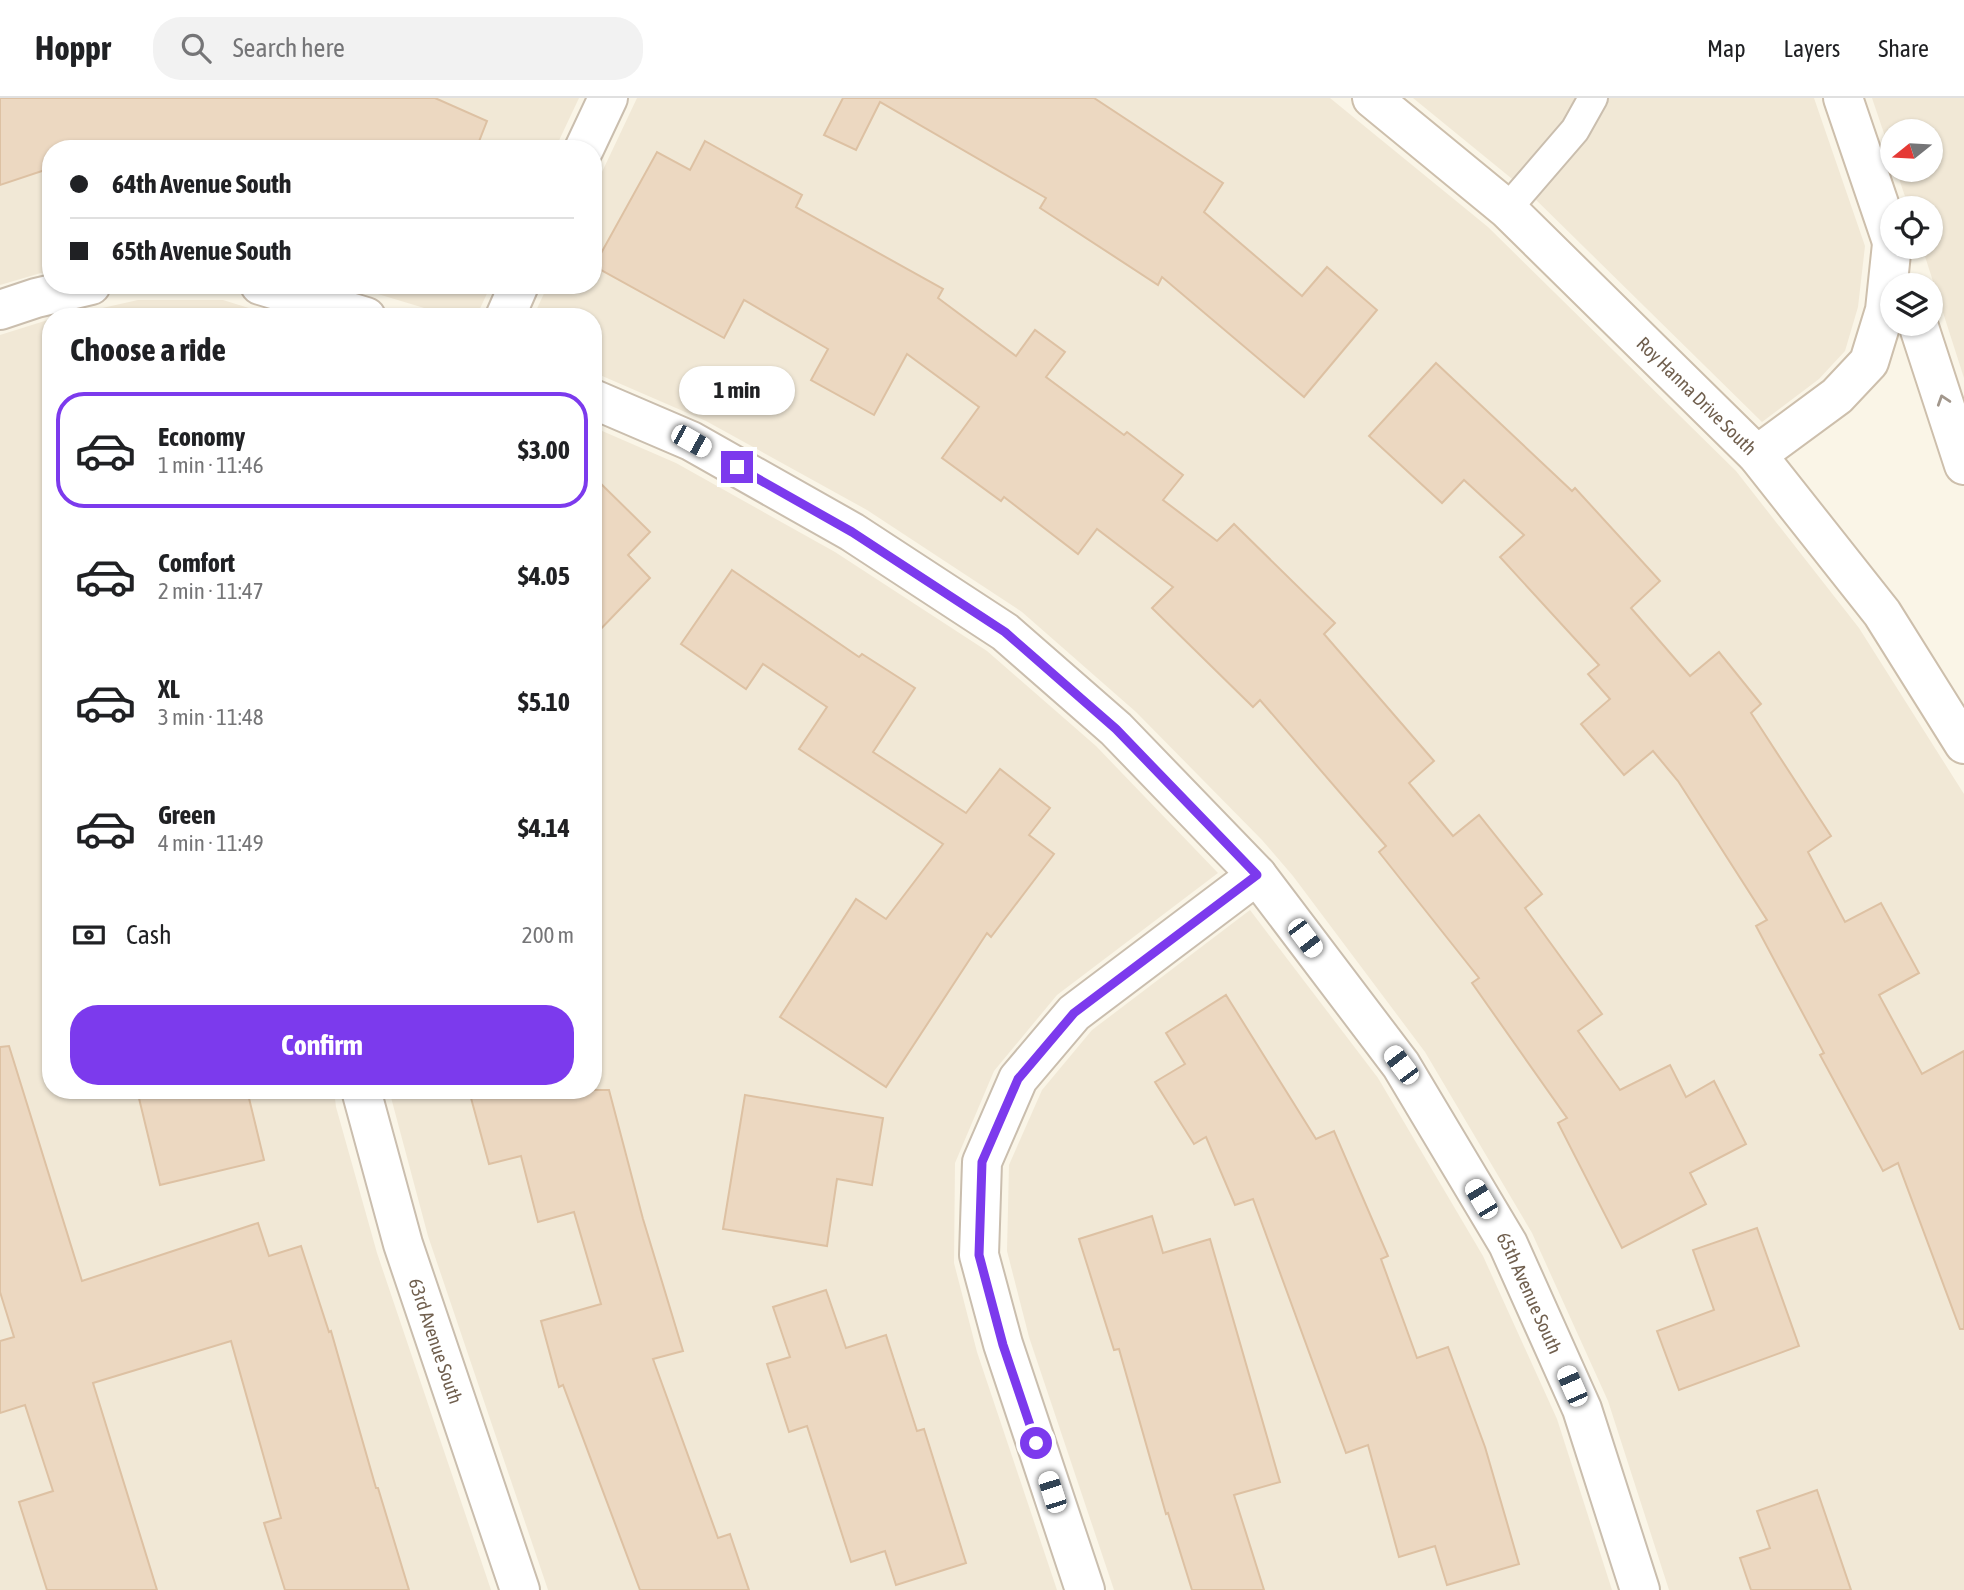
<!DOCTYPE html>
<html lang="en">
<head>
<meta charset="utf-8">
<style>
	:root { --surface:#fff; --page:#f2f2f2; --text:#202124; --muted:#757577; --line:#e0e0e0; --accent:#7c3aed }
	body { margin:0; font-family:"Asap Condensed",sans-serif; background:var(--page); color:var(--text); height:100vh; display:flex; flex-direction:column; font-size:26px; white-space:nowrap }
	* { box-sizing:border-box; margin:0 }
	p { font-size:23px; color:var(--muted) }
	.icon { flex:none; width:38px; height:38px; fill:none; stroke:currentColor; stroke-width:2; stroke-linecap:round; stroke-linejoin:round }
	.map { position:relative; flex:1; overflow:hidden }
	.details { position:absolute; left:42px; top:210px; width:560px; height:791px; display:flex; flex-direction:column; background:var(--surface); border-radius:28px; box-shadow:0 2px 5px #0004 }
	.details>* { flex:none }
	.banner { position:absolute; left:42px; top:42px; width:560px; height:154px; border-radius:28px; box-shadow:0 2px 5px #0004; display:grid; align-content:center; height:154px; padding:0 28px; background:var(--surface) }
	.needle { width:46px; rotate:252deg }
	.fabs { position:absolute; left:1880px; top:21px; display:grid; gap:14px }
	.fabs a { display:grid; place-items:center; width:63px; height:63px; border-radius:50%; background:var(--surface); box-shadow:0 2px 5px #0004; font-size:35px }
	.end { position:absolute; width:32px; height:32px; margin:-16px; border:9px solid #7c3aed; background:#fff; box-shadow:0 0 0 4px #fff }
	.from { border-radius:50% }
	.bubble { position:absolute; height:49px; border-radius:24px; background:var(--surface); box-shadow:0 2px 5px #0004; font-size:23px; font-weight:700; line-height:49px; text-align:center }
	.car { position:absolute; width:21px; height:42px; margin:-21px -10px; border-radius:9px; box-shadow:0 0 5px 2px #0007; background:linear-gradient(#fff 24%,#345 0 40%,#fff 0 76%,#345 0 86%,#fff 0) }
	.banner b { display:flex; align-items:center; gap:24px; height:66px; font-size:26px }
	.banner b+b { border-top:2px solid var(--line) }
	.banner i { width:18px; height:18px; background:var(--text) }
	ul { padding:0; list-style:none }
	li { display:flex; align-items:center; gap:21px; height:116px; margin:0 14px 10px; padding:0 14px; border:4px solid transparent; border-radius:28px }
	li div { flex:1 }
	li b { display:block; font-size:26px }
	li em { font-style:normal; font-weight:700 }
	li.on { border-color:var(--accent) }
	li>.icon { width:63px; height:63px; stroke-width:1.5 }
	h2 { padding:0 28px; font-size:32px; line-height:84px }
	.pay { display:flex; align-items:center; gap:18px; height:77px; padding:0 28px; font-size:26px }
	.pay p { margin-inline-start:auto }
	.action { display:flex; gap:14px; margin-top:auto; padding:14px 28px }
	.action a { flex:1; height:80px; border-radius:28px; background:var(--accent); color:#fff; font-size:28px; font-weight:700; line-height:80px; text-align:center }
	header { display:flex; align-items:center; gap:42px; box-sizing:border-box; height:98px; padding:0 35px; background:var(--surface); border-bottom:2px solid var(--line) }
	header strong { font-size:33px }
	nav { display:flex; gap:38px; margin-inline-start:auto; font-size:24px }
	.search { width:490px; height:63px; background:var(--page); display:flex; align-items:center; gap:18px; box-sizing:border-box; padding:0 24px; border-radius:28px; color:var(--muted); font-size:26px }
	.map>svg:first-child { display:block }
	.residential { fill:#f1e8d6 }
	.building { fill:#ecd8c1; stroke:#ddc1a3; stroke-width:2 }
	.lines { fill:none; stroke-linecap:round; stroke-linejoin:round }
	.lane-casing { stroke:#cabeae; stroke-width:32 }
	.street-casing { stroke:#cabeae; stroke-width:42 }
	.secondary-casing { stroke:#cdbfac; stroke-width:42 }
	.lane { stroke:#fff; stroke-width:28 }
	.street { stroke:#fff; stroke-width:38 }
	.secondary { stroke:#fff; stroke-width:38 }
	.oneway { stroke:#a2978c }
	.route { stroke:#7c3aed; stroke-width:9 }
	.labels { text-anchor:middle; stroke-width:7; stroke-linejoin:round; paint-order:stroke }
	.street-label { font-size:19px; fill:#705f4e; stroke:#fdf9ec }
</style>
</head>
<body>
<header>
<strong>Hoppr</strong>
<div class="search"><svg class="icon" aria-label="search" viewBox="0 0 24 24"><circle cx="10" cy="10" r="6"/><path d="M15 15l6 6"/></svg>Search here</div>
<nav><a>Map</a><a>Layers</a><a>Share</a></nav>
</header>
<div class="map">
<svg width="1964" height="1492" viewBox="0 0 1964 1492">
	<rect width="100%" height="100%" fill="#faf5e7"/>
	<!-- residential -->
	<g class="residential">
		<path d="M0,0H579L555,51H51V172L0,187Z"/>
		<path d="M637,0H1330L1488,129L1736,373L1859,530L1964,696V1492H1669L1608,1303L1532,1135L1425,954L1293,778L1262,742L1136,614L1022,514L867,412L706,323L593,274V219H533L548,187H593V93Z"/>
		<path d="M1413,0H1814L1865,148L1858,209L1845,253L1819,281L1762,324L1528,94Z"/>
		<path d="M1872,0H1964V280L1922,149H1930V110H1909L1896,72H1930V33H1892V59Z"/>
		<path d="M348,187H491L476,219H454Z"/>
		<path d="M138,202H223L278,219H62Z"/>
		<path d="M51,221V992H334L336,1009L377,1155L491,1492H0V237Z"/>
		<path d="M593,329L676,365L835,454L987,553L1096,648L1218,775L1057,897L994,973L955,1065L954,1165L977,1254L1057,1492H548L428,1138L389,992H593Z"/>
		<path d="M1250,812L1378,980L1483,1158L1557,1321L1612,1492H1114L1029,1239L1007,1153L1009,1067L1042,992L1092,932Z"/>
	</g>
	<!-- building -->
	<g class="building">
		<path d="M0,0H435L487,23L476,51H51V70L0,87Z"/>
		<path d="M843,0H1094L1223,85L1204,114L1302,198L1327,169L1377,212L1304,299L1162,179L1158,187L1040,110L1046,100L880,4L856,52L824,37Z"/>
		<path d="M705,43L802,97L796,109L943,191L938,200L1016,258L1035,232L1065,254L1046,279L1124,337L1127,334L1183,377L1163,402L1217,443L1234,426L1335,525L1324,536L1434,663L1409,685L1453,738L1479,717L1542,796L1525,810L1602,916L1578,933L1620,992L1670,967L1686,999L1714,983L1746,1046L1690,1075L1706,1106L1622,1150L1558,1025L1567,1020L1472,885L1479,880L1379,754L1386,748L1260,602L1253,609L1152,510L1173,489L1097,431L1078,456L1004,399L1001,403L942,360L979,309L907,256L874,317L811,282L828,251L744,202L724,240L594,168L657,54L690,72Z"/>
		<path d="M1436,265L1572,393L1575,390L1660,483L1631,510L1690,578L1719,554L1761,606L1751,615L1831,738L1808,754L1845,824L1881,805L1919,875L1879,897L1922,976L1964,953V1231H1960L1898,1065L1883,1073L1820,957L1824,955L1756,828L1767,822L1678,683L1653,653L1624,677L1581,626L1610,601L1588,576L1599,567L1500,459L1524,437L1464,382L1442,405L1369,338Z"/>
		<path d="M593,378L650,434L628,457L650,480L593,539Z"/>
		<path d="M732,472L859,559L862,556L915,590L873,654L966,715L1000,671L1050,710L1029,737L1054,756L991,839L987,835L886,989L780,919L856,801L886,821L943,746L799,651L827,609L763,566L746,591L681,546Z"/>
		<path d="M1226,897L1316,1041L1334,1033L1388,1158L1381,1161L1417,1260L1448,1249L1485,1349L1519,1466L1447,1487L1435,1448L1399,1459L1368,1347L1346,1355L1253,1101L1235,1107L1206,1039L1194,1046L1155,984L1185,966L1166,935Z"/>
		<path d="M9,948L82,1183L258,1125L269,1158L301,1148L329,1234L331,1233L376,1390H378L409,1492H285L264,1425L281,1420L231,1243L93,1285L157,1492H47L19,1404L53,1393L25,1307L0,1315V1243L14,1239L0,1194V949Z"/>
		<path d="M137,992H247L264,1062L160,1087Z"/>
		<path d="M502,992H609L643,1121L683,1253L653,1261L718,1440L730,1436L749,1492H640L563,1287L559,1289L541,1223L601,1206L574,1114L538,1124L521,1058L489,1066L471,1000Z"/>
		<path d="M745,997L883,1020L872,1087L837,1081L827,1148L723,1131Z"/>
		<path d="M1152,1118L1163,1155L1210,1141L1280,1384L1234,1397L1264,1492H1192L1168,1415L1166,1416L1119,1251L1114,1252L1079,1141Z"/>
		<path d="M1757,1130L1799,1248L1679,1292L1657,1233L1714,1212L1693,1152Z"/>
		<path d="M826,1192L846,1250L886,1237L917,1333L924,1331L966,1465L896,1487L885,1453L851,1464L807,1328L789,1334L767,1266L790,1259L773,1209Z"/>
		<path d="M1817,1392L1851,1492H1751L1740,1460L1770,1450L1757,1413Z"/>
	</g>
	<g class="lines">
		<!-- lane casing -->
		<g class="lane-casing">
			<path id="lane" d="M1507,111L1575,32L1593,0"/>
		</g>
		<!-- street casing -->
		<g class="street-casing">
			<g id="street">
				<path d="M584,51L608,0"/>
				<path d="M260,187L366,219"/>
				<path d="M0,212L36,200L91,187"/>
				<path d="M505,219L519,187"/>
				<path id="s1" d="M593,301L691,343L852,434L1005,534L1116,631L1257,777L1401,967L1508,1146L1582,1311L1640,1492"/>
				<path id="s2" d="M361,992L403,1146L520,1492"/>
				<path d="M1085,1492L1003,1246L979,1157L982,1064L1018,981L1074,915L1257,777"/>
			</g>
		</g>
		<!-- secondary casing -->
		<g class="secondary-casing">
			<g id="secondary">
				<path id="s3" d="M1372,0L1507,111L1757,357L1882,515L1964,646"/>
				<path d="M1843,0L1892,144"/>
				<path d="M1918,226L1964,367"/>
				<path d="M1757,357L1837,298L1869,264L1885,212L1892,146"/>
			</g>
		</g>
		<!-- lane -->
		<use href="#lane" class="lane"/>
		<!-- street -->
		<use href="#street" class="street"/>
		<!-- secondary -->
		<use href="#secondary" class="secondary"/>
	</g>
	<!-- one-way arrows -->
	<defs><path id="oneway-chevron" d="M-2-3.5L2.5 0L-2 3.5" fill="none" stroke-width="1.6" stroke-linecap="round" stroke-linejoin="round" transform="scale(1.75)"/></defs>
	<use class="oneway" href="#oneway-chevron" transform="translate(1943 302) rotate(-108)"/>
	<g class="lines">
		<!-- route -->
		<path class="route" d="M737,369L852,434L1005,534L1116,631L1257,777L1074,915L1018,981L982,1064L979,1157L1003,1247L1036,1345"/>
	</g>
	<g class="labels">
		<!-- street labels -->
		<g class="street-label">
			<text dy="7" stroke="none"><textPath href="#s3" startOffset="441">Roy Hanna Drive South</textPath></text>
			<text dy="7" stroke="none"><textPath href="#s1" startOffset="1325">65th Avenue South</textPath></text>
			<text dy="7" stroke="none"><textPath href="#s2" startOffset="262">63rd Avenue South</textPath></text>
		</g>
	</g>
</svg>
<div class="fabs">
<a><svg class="needle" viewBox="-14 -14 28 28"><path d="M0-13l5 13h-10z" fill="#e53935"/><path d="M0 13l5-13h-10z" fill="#757577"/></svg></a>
<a><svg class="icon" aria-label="locate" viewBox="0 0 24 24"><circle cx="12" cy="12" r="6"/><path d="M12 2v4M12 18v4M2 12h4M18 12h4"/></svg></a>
<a><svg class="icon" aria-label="layers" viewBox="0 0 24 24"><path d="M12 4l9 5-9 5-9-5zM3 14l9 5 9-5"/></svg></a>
</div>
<i class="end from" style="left:1036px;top:1345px"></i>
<i class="end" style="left:737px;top:369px"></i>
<div class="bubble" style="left:679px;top:268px;width:116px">1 min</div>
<i class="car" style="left:691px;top:343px;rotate:119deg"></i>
<i class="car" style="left:1305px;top:840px;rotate:143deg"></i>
<i class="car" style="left:1401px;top:967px;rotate:323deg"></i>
<i class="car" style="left:1481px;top:1101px;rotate:329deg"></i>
<i class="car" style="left:1572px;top:1288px;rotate:336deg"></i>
<i class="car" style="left:1052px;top:1394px;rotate:342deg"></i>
<div class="banner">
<b><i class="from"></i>64th Avenue South</b>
<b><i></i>65th Avenue South</b>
</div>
<section class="details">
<h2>Choose a ride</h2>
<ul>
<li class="on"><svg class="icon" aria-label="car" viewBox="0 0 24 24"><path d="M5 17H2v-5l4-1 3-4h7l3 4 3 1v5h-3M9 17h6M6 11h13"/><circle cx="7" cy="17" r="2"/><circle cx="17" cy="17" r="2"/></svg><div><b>Economy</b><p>1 min · 11:46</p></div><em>$3.00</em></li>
<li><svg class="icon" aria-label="car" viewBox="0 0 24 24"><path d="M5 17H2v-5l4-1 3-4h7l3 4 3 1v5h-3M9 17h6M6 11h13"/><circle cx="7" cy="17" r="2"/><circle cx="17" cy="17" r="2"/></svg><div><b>Comfort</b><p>2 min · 11:47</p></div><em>$4.05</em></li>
<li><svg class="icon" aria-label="car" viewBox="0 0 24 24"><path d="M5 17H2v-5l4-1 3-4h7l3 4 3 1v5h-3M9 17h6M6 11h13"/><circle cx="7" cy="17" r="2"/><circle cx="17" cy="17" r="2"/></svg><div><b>XL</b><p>3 min · 11:48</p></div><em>$5.10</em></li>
<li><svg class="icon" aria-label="car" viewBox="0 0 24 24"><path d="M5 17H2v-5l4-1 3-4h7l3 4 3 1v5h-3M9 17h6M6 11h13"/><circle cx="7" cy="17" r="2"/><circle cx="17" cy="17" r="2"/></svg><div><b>Green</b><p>4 min · 11:49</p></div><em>$4.14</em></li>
</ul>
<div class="pay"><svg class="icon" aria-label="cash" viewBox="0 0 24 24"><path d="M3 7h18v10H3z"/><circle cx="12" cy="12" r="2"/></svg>Cash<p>200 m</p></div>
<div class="action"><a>Confirm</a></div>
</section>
</div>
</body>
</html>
